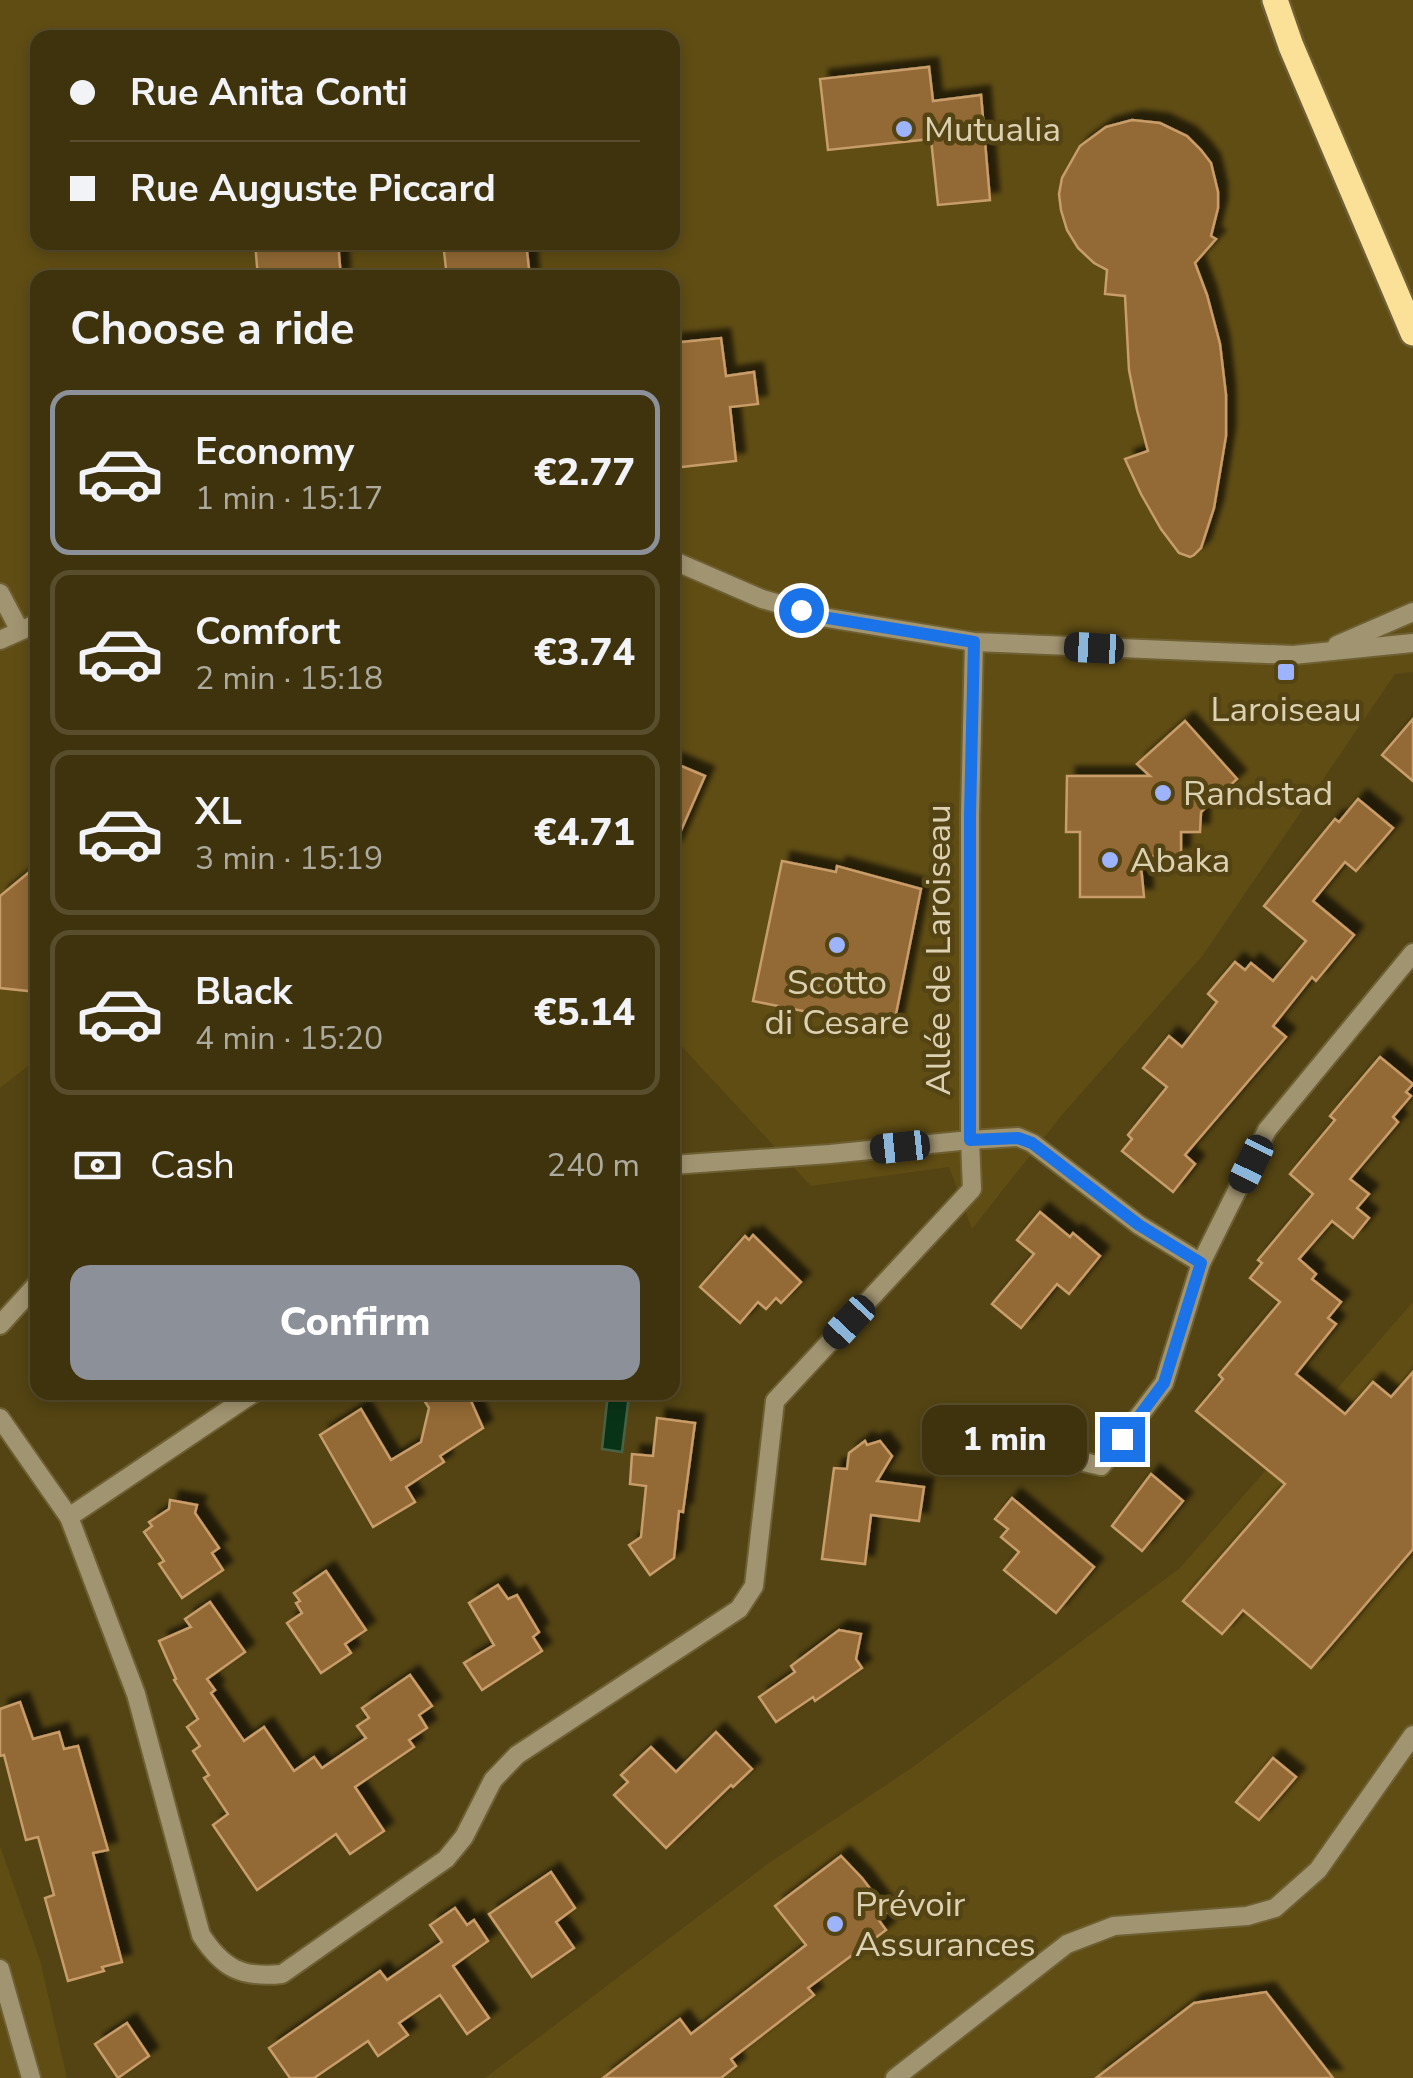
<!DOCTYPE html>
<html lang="en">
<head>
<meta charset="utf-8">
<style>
	:root { --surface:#3f330e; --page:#4a3f1c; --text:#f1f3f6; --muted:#adaa9e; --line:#584e2e; --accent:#8c9099 }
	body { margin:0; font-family:"Nunito Sans",sans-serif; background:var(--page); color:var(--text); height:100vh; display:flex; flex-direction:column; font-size:38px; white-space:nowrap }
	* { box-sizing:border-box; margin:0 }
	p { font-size:32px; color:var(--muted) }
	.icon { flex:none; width:55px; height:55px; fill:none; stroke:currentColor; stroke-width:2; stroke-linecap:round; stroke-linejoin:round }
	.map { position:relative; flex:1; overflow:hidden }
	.panel { position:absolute; left:30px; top:270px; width:650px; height:1130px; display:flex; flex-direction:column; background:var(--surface); border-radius:20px; box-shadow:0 5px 15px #0003,0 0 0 2px var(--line) }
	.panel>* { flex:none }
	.banner { position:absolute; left:30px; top:30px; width:650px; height:220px; border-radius:20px; box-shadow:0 5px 15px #0003,0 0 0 2px var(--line); display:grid; align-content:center; height:220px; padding:0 40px; background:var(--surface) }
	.end { position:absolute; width:45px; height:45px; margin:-22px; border:12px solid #1a73e8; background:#fff; box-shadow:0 0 0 5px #fff }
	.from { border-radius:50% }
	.bubble { position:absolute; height:70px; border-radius:20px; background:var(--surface); box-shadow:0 5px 15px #0003,0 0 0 2px var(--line); font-size:32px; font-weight:800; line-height:70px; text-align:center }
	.car { position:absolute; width:30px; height:60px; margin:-30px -15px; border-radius:12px; box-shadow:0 0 8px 2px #0007; background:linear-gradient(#222 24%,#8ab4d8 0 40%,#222 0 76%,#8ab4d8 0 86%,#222 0) }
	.banner b { display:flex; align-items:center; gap:35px; height:95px; font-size:38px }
	.banner b+b { border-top:2px solid var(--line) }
	.banner i { width:25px; height:25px; background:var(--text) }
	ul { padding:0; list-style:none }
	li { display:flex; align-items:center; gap:30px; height:165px; margin:0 20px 15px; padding:0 20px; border:5px solid var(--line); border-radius:20px }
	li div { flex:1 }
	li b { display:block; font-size:38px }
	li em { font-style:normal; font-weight:800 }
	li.current { border-color:var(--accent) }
	li>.icon { width:90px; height:90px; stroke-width:1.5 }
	h2 { padding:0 40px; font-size:45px; line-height:120px }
	.pay { display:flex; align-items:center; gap:25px; height:110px; padding:0 40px; font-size:38px }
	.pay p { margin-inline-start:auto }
	.primary-button { display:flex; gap:20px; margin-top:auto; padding:20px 40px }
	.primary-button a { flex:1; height:115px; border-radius:20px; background:var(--accent); color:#fff; font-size:40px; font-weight:800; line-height:115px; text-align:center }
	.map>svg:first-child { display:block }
	.built { fill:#604d14; fill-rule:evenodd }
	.water { fill:#093317; stroke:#486246; stroke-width:2.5 }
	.building { fill:#936936; stroke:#c99d69; stroke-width:2.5; filter:url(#shadow) }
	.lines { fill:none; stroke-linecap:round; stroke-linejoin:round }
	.minor-casing { stroke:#6f6033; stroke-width:22 }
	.major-casing { stroke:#6f6033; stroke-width:30 }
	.minor { stroke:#a19471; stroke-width:18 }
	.major { stroke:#fbe198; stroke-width:25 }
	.route { stroke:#1a73e8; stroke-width:12 }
	.poi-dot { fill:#9db4fd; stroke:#544413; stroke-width:4 }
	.labels { text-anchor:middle; stroke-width:9; stroke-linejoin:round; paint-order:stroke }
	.poi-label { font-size:35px; fill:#dcd1b2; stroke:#544413; text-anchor:start }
	.street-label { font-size:35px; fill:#dcd1b2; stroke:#544413 }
</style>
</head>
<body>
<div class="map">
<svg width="1413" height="2078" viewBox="0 0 1413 2078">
	<defs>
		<filter id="shadow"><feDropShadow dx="9" dy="-9" stdDeviation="2.5" flood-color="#0009"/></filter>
	</defs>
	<rect width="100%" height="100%" fill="#544413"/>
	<!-- built -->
	<g class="built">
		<path d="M0,0H1413V672L1395,674L1203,955L1061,1116L972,1229L949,1167L811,1186L673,1037L672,278H38V1058L0,1088ZM38,38H672V242H38Z"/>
		<path d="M1413,1302V2078H485L769,1863L913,1767L1180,1568Z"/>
		<path d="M0,1846L40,1960L67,2078H0Z"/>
	</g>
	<!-- water -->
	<path class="water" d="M608,1393L629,1395L622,1452L602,1449Z"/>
	<!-- building -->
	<g class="building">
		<path d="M929,67L933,101L981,95L990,200L938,205L931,139L828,150L820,79Z"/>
		<path d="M1132,120L1160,123L1187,136L1201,150L1211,163L1218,192V208L1211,236L1216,239L1195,263L1207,295L1220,344L1226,395V436L1214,508L1201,548L1194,555L1190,557L1179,553L1161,529L1141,494L1125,459L1148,451L1137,410L1129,370L1125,296L1105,294L1107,270L1094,263L1078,248L1067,230L1061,210L1059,194L1062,178L1080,146L1106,127Z"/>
		<path d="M255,242H338L341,278H258Z"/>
		<path d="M443,242H526L530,278H447Z"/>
		<path d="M721,338L726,376L754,372L758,404L730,407L736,461L672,468V343Z"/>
		<path d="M1413,719V781L1382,755Z"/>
		<path d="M1185,721L1237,779L1201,812L1200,832H1181V856H1140L1144,897H1080V832H1066L1067,776H1150L1137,764Z"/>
		<path d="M672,762L705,776L672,851Z"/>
		<path d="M1358,799L1393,828L1356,871L1345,862L1313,901L1354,935L1316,981L1312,977L1273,1026L1286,1037L1185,1155L1195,1164L1173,1192L1122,1151L1132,1139L1128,1135L1167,1087L1143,1068L1169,1036L1182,1047L1217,1002L1208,994L1235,962L1245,970L1251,963L1273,981L1306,941L1264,906L1335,819L1339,822Z"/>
		<path d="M782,861L836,872L837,866L921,889L893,1029L753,1001Z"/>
		<path d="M38,865V992L0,988V896Z"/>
		<path d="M1380,1057L1413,1084L1406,1092L1411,1096L1393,1117L1398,1122L1350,1179L1369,1194L1357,1208L1369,1218L1353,1238L1332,1221L1299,1259L1316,1274L1312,1279L1341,1302L1328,1318L1336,1324L1296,1374L1345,1414L1373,1382L1391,1397L1413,1372V1549L1311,1668L1243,1610L1222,1634L1183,1601L1285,1484L1196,1411L1223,1379L1219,1375L1280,1302L1250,1278L1262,1263L1258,1260L1313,1194L1290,1174L1335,1120L1330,1116Z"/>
		<path d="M1040,1212L1070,1237L1073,1233L1100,1256L1069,1294L1057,1284L1021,1328L992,1304L1034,1254L1017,1240Z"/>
		<path d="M753,1235L801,1282L781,1303L776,1298L766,1309L758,1302L740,1323L700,1287L745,1236L749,1240Z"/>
		<path d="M419,1392H467L483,1428L440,1456L444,1462L406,1487L415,1502L373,1527L320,1435L361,1409L391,1460L421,1442L429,1408Z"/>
		<path d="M657,1418L695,1423L683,1512L679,1511L674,1558L650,1575L629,1545L641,1537L646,1486L630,1484L632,1454L653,1456Z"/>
		<path d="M865,1441L867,1445L880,1441L892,1456L877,1481L924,1487L919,1521L871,1515L865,1564L822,1559L834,1468L847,1469L849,1453Z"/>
		<path d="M1151,1474L1183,1501L1142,1551L1112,1526Z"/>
		<path d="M1012,1498L1094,1567L1056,1613L1004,1570L1019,1552L1001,1537L1008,1529L995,1519Z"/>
		<path d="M170,1500L197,1505L195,1513L219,1548L212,1553L223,1570L182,1598L159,1564L164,1561L144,1532L152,1526L149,1522L169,1509Z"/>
		<path d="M326,1571L366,1630L345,1644L351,1653L321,1673L287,1623L302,1613L296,1603L300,1601L294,1593Z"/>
		<path d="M498,1585L508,1599L517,1595L539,1632L533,1637L542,1651L482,1690L464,1663L494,1645L469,1603Z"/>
		<path d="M210,1602L245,1652L207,1679L215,1690L211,1693L244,1741L264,1727L294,1771L314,1757L322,1768L366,1738L357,1726L369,1718L362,1708L410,1675L432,1706L419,1715L427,1728L409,1740L414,1747L355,1787L384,1831L350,1854L336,1834L257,1890L213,1825L228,1814L204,1778L209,1775L193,1751L200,1746L187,1727L198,1719L174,1680L176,1679L159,1641L191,1627L185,1619Z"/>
		<path d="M839,1630L861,1634L856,1659L862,1668L815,1701L813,1697L776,1722L759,1697L795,1672L791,1666Z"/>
		<path d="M20,1702L33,1739L59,1732L64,1749L78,1746L108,1850L93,1853L122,1962L102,1967L104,1971L68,1981L45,1898L54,1895L38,1837L26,1840L4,1755L0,1756V1709Z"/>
		<path d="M716,1732L752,1769L733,1787L731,1785L666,1848L614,1795L628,1782L621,1775L651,1747L676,1772Z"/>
		<path d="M1273,1758L1296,1777L1259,1820L1236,1802Z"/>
		<path d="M841,1856L862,1878L888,1912L878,1919L886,1930L808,1988L814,1995L731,2059L736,2066L721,2078H603L680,2019L691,2034L806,1945L775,1906Z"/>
		<path d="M551,1872L575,1908L556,1922L574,1948L532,1977L489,1914Z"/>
		<path d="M455,1908L467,1925L474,1920L488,1941L453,1966L489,2018L467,2034L440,1995L399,2023L408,2035L378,2056L368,2041L314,2078H290L269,2048L380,1971L387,1980L442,1942L430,1925Z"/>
		<path d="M1266,1992L1333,2078H1096L1194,2003Z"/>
		<path d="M127,2023L149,2056L118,2078L95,2044Z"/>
	</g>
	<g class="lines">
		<!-- minor casing -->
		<g class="minor-casing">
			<g id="minor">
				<path d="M672,560L762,599L828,618L974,642L1293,655L1413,643"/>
				<path d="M0,593L19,629"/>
				<path d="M0,640L38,623"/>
				<path d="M1337,645L1413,612"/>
				<path d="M672,1165L830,1154L970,1140V816L974,642"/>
				<path d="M0,1325L38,1283"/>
				<path d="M0,1418L69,1517L136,1694L201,1935C223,1969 242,1978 282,1974L446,1859L464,1837L493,1780L517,1755L739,1609L754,1586L775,1401L972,1189L970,1140L1018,1137L1032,1143L1139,1225L1201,1263"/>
				<path d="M1028,1449L1101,1466L1164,1383L1201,1263L1267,1130L1413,953"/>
				<path d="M69,1517L255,1392"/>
				<path d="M0,1969L31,2078"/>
				<path d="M895,2078L1067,1944L1114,1926L1247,1916L1275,1908L1318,1870L1413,1735"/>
			</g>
		</g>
		<!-- major casing -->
		<g class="major-casing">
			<path id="major" d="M1275,0L1291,46L1413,333"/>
		</g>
		<!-- minor -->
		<use href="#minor" class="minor"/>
		<!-- major -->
		<use href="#major" class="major"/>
	</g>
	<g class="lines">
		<!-- route -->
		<path class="route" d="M801,610L828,618L974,642L970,816V1140L1018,1138L1032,1143L1139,1225L1201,1263L1164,1383L1122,1439"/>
	</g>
	<!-- markers -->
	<g class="poi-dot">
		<circle cx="904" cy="129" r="10"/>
		<rect x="1276" y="662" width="20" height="20" rx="5"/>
		<circle cx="1163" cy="793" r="10"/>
		<circle cx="1110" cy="860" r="10"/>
		<circle cx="837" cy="945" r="10"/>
		<circle cx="835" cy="1924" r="10"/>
	</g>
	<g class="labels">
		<!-- poi labels -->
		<g class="poi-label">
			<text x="924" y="141">Mutualia</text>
			<text x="1286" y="721" text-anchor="middle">Laroiseau</text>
			<text x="1183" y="805">Randstad</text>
			<text x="1130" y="872">Abaka</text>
			<text x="837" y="994" text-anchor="middle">Scotto<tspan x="837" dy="40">di Cesare</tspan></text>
			<text x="855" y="1916">Prévoir<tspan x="855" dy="40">Assurances</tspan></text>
		</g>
		<!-- street labels -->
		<g class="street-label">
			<text transform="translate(938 950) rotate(-90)" y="12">Allée de Laroiseau</text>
		</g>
	</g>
</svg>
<i class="end from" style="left:801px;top:610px"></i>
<i class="end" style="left:1122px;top:1439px"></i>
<div class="bubble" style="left:922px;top:1405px;width:165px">1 min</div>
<i class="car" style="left:1094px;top:648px;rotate:273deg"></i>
<i class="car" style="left:900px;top:1147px;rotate:264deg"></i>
<i class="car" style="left:1251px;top:1164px;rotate:206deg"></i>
<i class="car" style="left:849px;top:1322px;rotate:223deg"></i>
<div class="banner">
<b><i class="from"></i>Rue Anita Conti</b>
<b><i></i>Rue Auguste Piccard</b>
</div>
<section class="panel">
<h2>Choose a ride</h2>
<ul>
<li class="current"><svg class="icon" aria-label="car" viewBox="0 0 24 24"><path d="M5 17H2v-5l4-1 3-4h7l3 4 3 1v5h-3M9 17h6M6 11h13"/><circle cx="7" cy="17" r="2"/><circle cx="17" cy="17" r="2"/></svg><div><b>Economy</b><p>1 min · 15:17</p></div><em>€2.77</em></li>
<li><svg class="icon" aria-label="car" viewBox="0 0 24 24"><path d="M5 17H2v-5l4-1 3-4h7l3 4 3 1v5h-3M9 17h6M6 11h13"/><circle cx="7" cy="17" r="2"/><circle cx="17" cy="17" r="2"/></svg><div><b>Comfort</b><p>2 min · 15:18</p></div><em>€3.74</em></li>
<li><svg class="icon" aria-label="car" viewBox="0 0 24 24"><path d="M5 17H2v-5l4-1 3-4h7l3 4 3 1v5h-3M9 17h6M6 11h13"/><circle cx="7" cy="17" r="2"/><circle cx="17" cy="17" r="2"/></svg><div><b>XL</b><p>3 min · 15:19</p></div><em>€4.71</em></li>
<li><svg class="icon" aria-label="car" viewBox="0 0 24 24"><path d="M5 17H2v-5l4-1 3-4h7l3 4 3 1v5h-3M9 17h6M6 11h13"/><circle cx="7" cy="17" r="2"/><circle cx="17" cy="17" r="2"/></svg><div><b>Black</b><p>4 min · 15:20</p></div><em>€5.14</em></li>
</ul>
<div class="pay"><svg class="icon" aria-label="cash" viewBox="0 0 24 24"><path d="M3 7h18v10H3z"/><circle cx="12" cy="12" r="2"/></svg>Cash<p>240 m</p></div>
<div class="primary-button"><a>Confirm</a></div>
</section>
</div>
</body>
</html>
